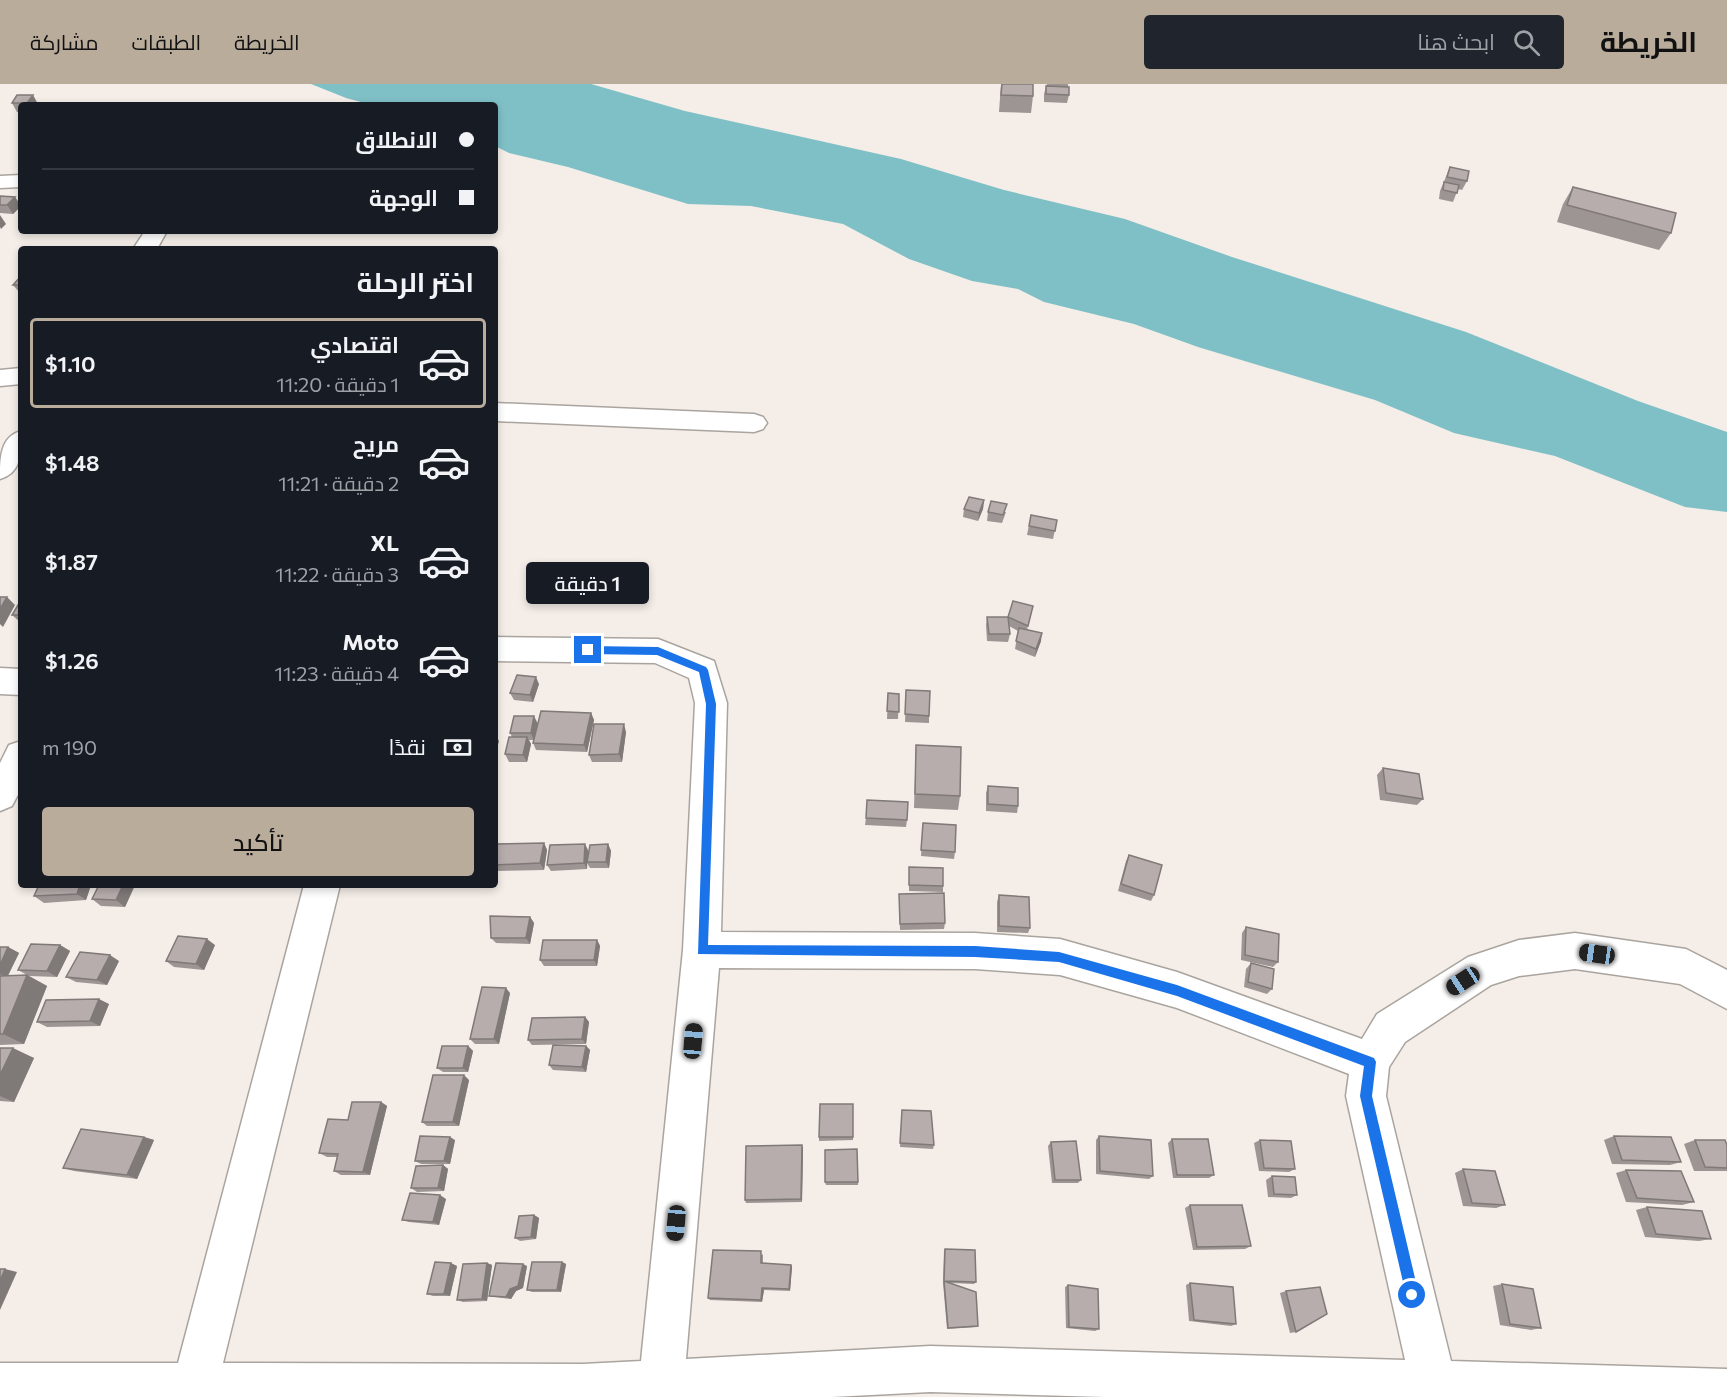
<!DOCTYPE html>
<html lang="ar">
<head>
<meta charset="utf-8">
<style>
	:root { --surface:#171b24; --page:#20242c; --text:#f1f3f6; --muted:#9ea1a6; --line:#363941; --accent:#b9ac9b }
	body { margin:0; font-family:Commissioner,Cairo,sans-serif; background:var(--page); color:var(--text); direction:rtl; height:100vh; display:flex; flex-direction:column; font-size:22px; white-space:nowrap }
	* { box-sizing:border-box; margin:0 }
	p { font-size:20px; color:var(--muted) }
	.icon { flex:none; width:33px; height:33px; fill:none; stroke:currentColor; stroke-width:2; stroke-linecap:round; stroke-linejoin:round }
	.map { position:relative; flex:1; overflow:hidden; direction:ltr }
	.side { position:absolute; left:18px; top:162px; width:480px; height:642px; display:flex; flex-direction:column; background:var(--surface); border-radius:6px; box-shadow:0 3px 9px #0003; direction:rtl }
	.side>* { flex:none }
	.top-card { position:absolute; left:18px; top:18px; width:480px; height:132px; border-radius:6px; box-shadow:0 3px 9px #0003; direction:rtl; display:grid; align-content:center; height:132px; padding:0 24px; background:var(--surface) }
	.end { position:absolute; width:27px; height:27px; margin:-14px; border:8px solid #1a73e8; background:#fff; box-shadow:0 0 0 3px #fff }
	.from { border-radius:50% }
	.bubble { position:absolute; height:42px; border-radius:6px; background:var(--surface); box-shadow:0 3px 9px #0003; font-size:20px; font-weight:600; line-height:42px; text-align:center; direction:rtl }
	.car { position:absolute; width:18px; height:36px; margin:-18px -9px; border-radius:8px; box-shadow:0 0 4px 2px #0007; background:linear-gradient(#222 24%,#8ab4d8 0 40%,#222 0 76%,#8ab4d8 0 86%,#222 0) }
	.top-card b { display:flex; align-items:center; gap:21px; height:57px; font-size:22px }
	.top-card b+b { border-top:2px solid var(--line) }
	.top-card i { width:15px; height:15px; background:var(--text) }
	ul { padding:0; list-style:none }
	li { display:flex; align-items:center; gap:18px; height:90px; margin:0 12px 9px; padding:0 12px; border:3px solid transparent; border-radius:6px }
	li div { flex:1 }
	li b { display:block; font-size:22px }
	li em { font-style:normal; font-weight:600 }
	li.active { border-color:var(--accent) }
	li>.icon { width:54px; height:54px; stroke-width:1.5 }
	h2 { padding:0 24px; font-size:27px; line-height:72px }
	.pay { display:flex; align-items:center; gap:15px; height:66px; padding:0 24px; font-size:22px }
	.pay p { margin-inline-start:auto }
	.button { display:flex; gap:12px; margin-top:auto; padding:12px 24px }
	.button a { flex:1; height:69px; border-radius:6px; background:var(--accent); color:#111; font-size:24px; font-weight:600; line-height:69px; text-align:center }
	header { display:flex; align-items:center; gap:36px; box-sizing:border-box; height:84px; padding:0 30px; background:var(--accent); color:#111 }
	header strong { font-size:28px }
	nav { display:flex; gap:33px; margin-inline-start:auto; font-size:21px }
	.search { width:420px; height:54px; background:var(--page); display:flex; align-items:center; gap:15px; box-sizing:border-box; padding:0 21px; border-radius:6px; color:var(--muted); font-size:22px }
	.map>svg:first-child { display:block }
	.water { fill:#7fc0c6 }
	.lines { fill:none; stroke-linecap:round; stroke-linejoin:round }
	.street-casing { stroke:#aaa49f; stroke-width:3 }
	.street { fill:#fff; fill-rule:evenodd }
	.wall { fill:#9d9594 }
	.shaded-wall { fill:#7f7978 }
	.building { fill:#b6adac; stroke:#7f7978; stroke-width:1.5 }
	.route { fill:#1a73e8 }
</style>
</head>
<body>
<header>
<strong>الخريطة</strong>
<div class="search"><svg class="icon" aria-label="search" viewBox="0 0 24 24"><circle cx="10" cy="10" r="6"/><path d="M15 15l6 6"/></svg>ابحث هنا</div>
<nav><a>الخريطة</a><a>الطبقات</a><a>مشاركة</a></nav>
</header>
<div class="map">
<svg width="1727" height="1313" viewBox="0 0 1727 1313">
	<rect width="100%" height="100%" fill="#f4ede8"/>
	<!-- water -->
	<path class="water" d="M311,0H591L685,27L901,75L1004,106L1125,135L1232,173L1466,248L1638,317L1727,348V428L1685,423L1555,372L1454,349L1375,316L1198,263L1134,240L1044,218L1018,205L972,197L909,175L843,140L751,122L688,120L568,83L509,69L495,62V21H372L346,14Z"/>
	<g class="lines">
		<!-- street casing -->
		<g class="street-casing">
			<g id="street">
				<path d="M21,91V103L0,104V92Z"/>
				<path d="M145,147H167L157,165H133Z"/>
				<path d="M21,284V300L0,302V286Z"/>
				<path d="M495,319L754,330L763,333L767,339L763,345L754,348L495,337Z"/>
				<path d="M21,347C21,367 23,388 0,395C0,374 0,353 21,347Z"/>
				<path d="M495,553L658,555L714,577L727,619L721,848L975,849L1060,855L1177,888L1362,955L1377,930L1468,873L1519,856L1575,849L1686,865L1727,886V925L1680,900L1575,885L1519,892L1491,901L1405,958L1389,983L1386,1012L1451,1277L1727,1285V1313H1105L930,1308L832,1313H0V1279H178L304,801H340L223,1279L583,1280L641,1277L683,866L695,619L689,594L655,579L495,577ZM719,884L975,885L1060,891L1177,924L1349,990L1346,1012L1405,1276L930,1262L686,1275Z"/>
				<path d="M0,584L21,585V611L0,610Z"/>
				<path d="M21,657V705L12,722L0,727V679L9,661Z"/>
			</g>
		</g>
		<!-- street -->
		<use href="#street" class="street"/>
	</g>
	<!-- wall -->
	<g class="wall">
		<path d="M1001,0H1033V12L1031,29L999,28Z"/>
		<path d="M1047,0H1068L1069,11L1067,19L1044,18V10Z"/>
		<path d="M17,11L38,20L37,21H21V28H17L12,19Z"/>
		<path d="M1450,83L1467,97L1462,106L1458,105L1453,118L1439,115L1440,107Z"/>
		<path d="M1573,103L1671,149L1659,166L1557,138L1563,120Z"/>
		<path d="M0,112L15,113L21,122L13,130L0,129Z"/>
		<path d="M21,192V209H20L13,201Z"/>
		<path d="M984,416L983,425L978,437L963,433L964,425Z"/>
		<path d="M988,428H1006L1002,439L987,437Z"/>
		<path d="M1031,431L1057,436L1053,455L1027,451Z"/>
		<path d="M21,516V539L12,531Z"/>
		<path d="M1033,522L1027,546L1041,557L1035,573L1015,565L1018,547L1009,542L1010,550L1008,558L987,557L986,541L987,533H1008Z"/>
		<path d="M539,600L533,618L514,616L510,609Z"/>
		<path d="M906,606L929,632V639L905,638Z"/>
		<path d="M888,609L899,610L898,635H887Z"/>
		<path d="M591,629L594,636L587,668L536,666L533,659L534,656H529L531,660L527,678H509L505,670L512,653L510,649L538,640Z"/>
		<path d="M626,648L622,678H592L589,671Z"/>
		<path d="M916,661L960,712L958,726L914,724Z"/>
		<path d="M1383,684L1423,715L1417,721L1380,716L1377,691Z"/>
		<path d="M988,702L1018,722L1017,729L986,727V709Z"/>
		<path d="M866,734L907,736L906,743L865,741Z"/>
		<path d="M923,739L955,768L954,775L921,772Z"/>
		<path d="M544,759L547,766L544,786L495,787V760Z"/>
		<path d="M608,760L611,767L609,784H590L587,779V785L551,787L547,781L588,766V773Z"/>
		<path d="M1129,771L1154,811L1151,817L1118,807L1126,777Z"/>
		<path d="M909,783L943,802V808L909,807Z"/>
		<path d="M39,801H91L86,816L44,819L34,812Z"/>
		<path d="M99,801H135L125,823L101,822L92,815Z"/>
		<path d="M899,810L945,839L944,845L900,846Z"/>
		<path d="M999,811L1030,844L1028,849L997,848V818Z"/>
		<path d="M530,833L534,839L530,860L496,859L491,854Z"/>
		<path d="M1246,843L1278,878L1273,883L1241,876L1242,849Z"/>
		<path d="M597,856L600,862L597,882H544L540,876Z"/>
		<path d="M60,861L70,867L57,893L29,892L47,902L24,960L0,961V863H8L19,869L8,892L27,891L18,886Z"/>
		<path d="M215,861L204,886L174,883L166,877Z"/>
		<path d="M119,877L107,901L76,898L66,893Z"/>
		<path d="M1251,879L1272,905L1267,910L1244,903L1246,885Z"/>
		<path d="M510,909L499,960H475L470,955Z"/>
		<path d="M109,920L100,942L47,943L37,938Z"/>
		<path d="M585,933L589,938L586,960L532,961L528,956Z"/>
		<path d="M468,962L473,967L468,988H443L437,984Z"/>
		<path d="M586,962L590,966L586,988L553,986L549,981Z"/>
		<path d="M0,964L34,974L14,1018L0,1017Z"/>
		<path d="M469,996L459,1042H427L422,1038Z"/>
		<path d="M381,1018L387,1022L370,1091H341L334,1087L337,1073H327L319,1069L348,1036Z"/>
		<path d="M853,1020V1056L819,1057V1053Z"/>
		<path d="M902,1026L934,1061L933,1065L900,1063Z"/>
		<path d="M1099,1052L1153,1092L1149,1095L1096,1090V1056Z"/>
		<path d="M1614,1052L1681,1078L1670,1081L1612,1080L1604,1056Z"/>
		<path d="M144,1053L154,1056L137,1095L74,1087L63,1084Z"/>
		<path d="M1172,1055L1214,1091L1209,1094H1173L1168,1059Z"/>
		<path d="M455,1056L450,1080H421L415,1077Z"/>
		<path d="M1260,1056L1295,1085L1289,1088L1259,1087L1254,1059Z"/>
		<path d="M1695,1056L1727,1061V1087H1694L1684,1060Z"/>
		<path d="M1051,1058L1081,1096L1078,1099H1052L1048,1062Z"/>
		<path d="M803,1064L802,1118L746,1119L745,1116Z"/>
		<path d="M857,1065L858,1101H826L825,1098Z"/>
		<path d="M443,1081L448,1085L444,1107L417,1108L411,1104Z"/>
		<path d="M1463,1085L1505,1121L1496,1124L1463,1122L1455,1089Z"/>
		<path d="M1626,1086L1694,1118L1682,1121L1626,1118L1616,1089Z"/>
		<path d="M1272,1092L1297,1111L1291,1114L1268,1113L1266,1096Z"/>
		<path d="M446,1115L439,1141L409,1138L402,1136Z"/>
		<path d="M1190,1121L1251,1162L1245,1165L1193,1166L1185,1124Z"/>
		<path d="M1647,1123L1711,1155L1699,1157L1645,1153L1636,1126Z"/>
		<path d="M534,1131L539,1134L536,1155L520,1157L515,1154Z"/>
		<path d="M945,1165L976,1198L974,1200L951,1199L978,1242L977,1243L947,1245L943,1199L944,1167Z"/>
		<path d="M763,1170V1179L791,1181L792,1183L790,1207L764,1206L762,1218L710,1216L708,1214Z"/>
		<path d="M562,1178L566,1180L561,1208H532L527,1206Z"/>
		<path d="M487,1179L492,1181L487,1217L463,1218L457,1216Z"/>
		<path d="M457,1182L450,1212H433L427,1210Z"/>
		<path d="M527,1182L523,1204L516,1207L511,1215L495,1213L489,1212Z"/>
		<path d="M1190,1199L1236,1240L1231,1242L1189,1237L1186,1201Z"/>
		<path d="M1502,1200L1541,1244L1531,1246L1500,1241L1493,1202Z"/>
		<path d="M1068,1201L1099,1245L1095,1247L1066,1244L1065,1203Z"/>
		<path d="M1286,1207L1296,1248L1290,1249L1280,1209Z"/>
	</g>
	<!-- shaded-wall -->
	<g class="shaded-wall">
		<path d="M33,11L38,20L37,21H29L27,19Z"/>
		<path d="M15,113L21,122L13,130L7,121Z"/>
		<path d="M0,131L6,140L1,145L0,143Z"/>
		<path d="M984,416L983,425L978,437L979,429Z"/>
		<path d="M7,513L15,521L3,543L0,540V525Z"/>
		<path d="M1042,549L1041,557L1035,573L1036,565Z"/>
		<path d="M536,593L539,600L533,618L530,611Z"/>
		<path d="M591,629L594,636L587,668L584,661Z"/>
		<path d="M534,632L538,640L534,656L531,649Z"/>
		<path d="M624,640L626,648L622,678L619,670Z"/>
		<path d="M495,650L499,657L495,673Z"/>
		<path d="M527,653L531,660L527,678L523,671Z"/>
		<path d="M544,759L547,766L544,786L540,779Z"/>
		<path d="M585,760L588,766L587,785L584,779Z"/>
		<path d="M608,760L611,767L609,784L606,778Z"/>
		<path d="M80,801H91L86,816L77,810Z"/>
		<path d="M123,801H135L125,823L116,816Z"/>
		<path d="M530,833L534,839L530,860L526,854Z"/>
		<path d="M207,855L215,861L204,886L196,880Z"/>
		<path d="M597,856L600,862L597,882L594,876Z"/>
		<path d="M60,861L70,867L57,893L47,887Z"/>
		<path d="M8,863L19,869L7,893L0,890V881Z"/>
		<path d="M110,871L119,877L107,901L97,896Z"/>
		<path d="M27,891L47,902L24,960L3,950Z"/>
		<path d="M506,904L510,909L499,960L494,955Z"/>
		<path d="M99,915L109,920L100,942L90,937Z"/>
		<path d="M585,933L589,938L586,960L582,955Z"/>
		<path d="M468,962L473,967L468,988L463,984Z"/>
		<path d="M586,962L590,966L586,988L582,983Z"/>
		<path d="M13,964L34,974L14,1018L0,1012V991Z"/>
		<path d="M464,991L469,996L459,1042L453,1038Z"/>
		<path d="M381,1018L387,1022L370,1091L363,1088Z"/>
		<path d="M144,1053L154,1056L137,1095L127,1091Z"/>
		<path d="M450,1053L455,1056L450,1080L444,1077Z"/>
		<path d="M802,1061L803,1064L802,1118L801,1115Z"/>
		<path d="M443,1081L448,1085L444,1107L438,1104Z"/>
		<path d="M440,1111L446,1115L439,1141L433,1138Z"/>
		<path d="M534,1131L539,1134L536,1155L531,1153Z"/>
		<path d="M562,1178L566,1180L561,1208L557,1206Z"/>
		<path d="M451,1179L457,1182L450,1212L444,1210Z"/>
		<path d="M487,1179L492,1181L487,1217L482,1215Z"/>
		<path d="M523,1180L527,1182L523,1204L516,1207L511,1215L506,1213Z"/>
		<path d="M791,1181L792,1183L790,1207L789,1205Z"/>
		<path d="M5,1185L17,1188L0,1226V1197Z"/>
		<path d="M762,1204L764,1206L762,1218L761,1216Z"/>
	</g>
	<!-- building -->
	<g class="building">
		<path d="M1002,0H1033V12L1001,11Z"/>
		<path d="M1046,2L1069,3V11L1046,10Z"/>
		<path d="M17,11H33L27,19H12Z"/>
		<path d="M1450,83L1469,87L1467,97L1447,93Z"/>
		<path d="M1444,98L1459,101L1457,109L1443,106Z"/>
		<path d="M1573,103L1676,129L1671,149L1567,121Z"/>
		<path d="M0,112L15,113L7,121H0Z"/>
		<path d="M21,192V201H13Z"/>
		<path d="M969,413L984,416L979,429L964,425Z"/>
		<path d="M991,417L1007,420L1003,431L988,428Z"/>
		<path d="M1031,431L1057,436L1055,447L1029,442Z"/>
		<path d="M0,513H7L0,525Z"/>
		<path d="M21,516V531H12Z"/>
		<path d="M1013,517L1033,522L1028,542L1008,533Z"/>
		<path d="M987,533H1008L1010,550H989Z"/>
		<path d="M1019,544L1042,549L1036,565L1016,557Z"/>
		<path d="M517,591L536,593L530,611L510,609Z"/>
		<path d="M906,606L930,607L929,632L905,630Z"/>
		<path d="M888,609L899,610V628L887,627Z"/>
		<path d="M541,627L591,629L584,661L533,659Z"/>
		<path d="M514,632H534L531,649H510Z"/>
		<path d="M594,640H624L619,670L589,671Z"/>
		<path d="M509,653H527L523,671L505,670Z"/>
		<path d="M916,661L961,663L960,712L915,710Z"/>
		<path d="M1383,684L1419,690L1423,715L1386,709Z"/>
		<path d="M988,702L1018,704V722L988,720Z"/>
		<path d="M867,716L908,718L907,736L866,734Z"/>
		<path d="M923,739L956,741L955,768L921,766Z"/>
		<path d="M544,759L540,779L495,781V760Z"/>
		<path d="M585,760L584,779L547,781L550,761Z"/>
		<path d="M608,760L606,778H587L590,761Z"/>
		<path d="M1129,771L1162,781L1154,811L1121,800Z"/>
		<path d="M909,783L943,784V802L909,801Z"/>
		<path d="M39,801H80L77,810L34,812Z"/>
		<path d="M99,801H123L116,816L92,815Z"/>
		<path d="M944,809L945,839L900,840L899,810Z"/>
		<path d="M999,811L1029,813L1030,844L999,842Z"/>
		<path d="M490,832L530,833L526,854H491Z"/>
		<path d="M1246,843L1279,850L1278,878L1245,871Z"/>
		<path d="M178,852L207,855L196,880L166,877Z"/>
		<path d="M543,856H597L594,876H540Z"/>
		<path d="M31,860L60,861L47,887L18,886Z"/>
		<path d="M0,863H8L0,881Z"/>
		<path d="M80,868L110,871L97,896L66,893Z"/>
		<path d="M1251,879L1274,885L1272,905L1248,898Z"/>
		<path d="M27,891L3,950H0V892Z"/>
		<path d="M482,903L506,904L494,955H470Z"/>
		<path d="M99,915L90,937L37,938L46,916Z"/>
		<path d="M585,933L582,955L528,956L532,934Z"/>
		<path d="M553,961L586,962L582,983L549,981Z"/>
		<path d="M442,962H468L463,984H437Z"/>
		<path d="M0,964H13L0,991Z"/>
		<path d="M433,991H464L453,1038H422Z"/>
		<path d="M352,1018H381L363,1088L334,1087L338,1070L319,1069L328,1035L348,1036Z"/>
		<path d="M820,1020H853V1053H819Z"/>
		<path d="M902,1026L931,1027L934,1061L900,1059Z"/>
		<path d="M81,1045L144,1053L127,1091L63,1084Z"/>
		<path d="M420,1052L450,1053L444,1077H415Z"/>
		<path d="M1099,1052L1151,1056L1153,1092L1100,1087Z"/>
		<path d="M1614,1052L1671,1053L1681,1078L1622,1076Z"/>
		<path d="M1172,1055H1208L1214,1091H1177Z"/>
		<path d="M1260,1056L1291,1057L1295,1085L1264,1084Z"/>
		<path d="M1695,1056H1725L1727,1061V1084L1705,1083Z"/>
		<path d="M1076,1057L1081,1096H1055L1051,1058Z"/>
		<path d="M802,1061L801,1115L745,1116L746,1062Z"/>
		<path d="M857,1065L858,1098H825V1066Z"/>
		<path d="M443,1081L438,1104H411L416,1082Z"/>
		<path d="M1463,1085L1495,1087L1505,1121L1472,1119Z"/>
		<path d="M1626,1086L1681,1087L1694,1118L1637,1114Z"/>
		<path d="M1272,1092L1295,1093L1297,1111L1274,1110Z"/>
		<path d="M410,1109L440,1111L433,1138L402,1136Z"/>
		<path d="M1190,1121H1242L1251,1162L1197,1163Z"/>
		<path d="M1647,1123L1702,1127L1711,1155L1656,1150Z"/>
		<path d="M534,1131L531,1153L515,1154L519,1132Z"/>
		<path d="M945,1165L975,1166L976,1198L944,1197L976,1208L978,1242L948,1244L944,1197Z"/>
		<path d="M713,1166L761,1167V1179L791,1181L789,1205L762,1204L761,1216L708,1214Z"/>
		<path d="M435,1178L451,1179L444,1210H427Z"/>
		<path d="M532,1178H562L557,1206H527Z"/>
		<path d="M487,1179L482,1215L457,1216L463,1180Z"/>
		<path d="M496,1179L523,1180L518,1202L510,1205L506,1213L489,1212Z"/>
		<path d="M0,1185H5L0,1197Z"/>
		<path d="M1190,1199L1233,1203L1236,1240L1194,1236Z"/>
		<path d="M1502,1200L1533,1205L1541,1244L1510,1240Z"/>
		<path d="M1068,1201L1098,1205L1099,1245L1069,1243Z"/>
		<path d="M1320,1203L1327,1230L1296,1248L1286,1207Z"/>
	</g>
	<!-- route -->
	<path class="route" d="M588,562L658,563L706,583L708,586L716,620L708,861L975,862L1059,868L1177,901L1374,974L1376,978L1372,1012L1419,1211L1417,1215L1412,1217L1408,1215L1406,1211L1360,1012L1364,982L1177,912L1059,878L975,873L698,870L706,620L699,588L657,571L588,570L583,566Z"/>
</svg>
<i class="end from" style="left:1412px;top:1211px"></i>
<i class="end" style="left:588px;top:566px"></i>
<div class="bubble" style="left:526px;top:478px;width:123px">1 دقيقة</div>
<i class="car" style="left:1597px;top:870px;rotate:278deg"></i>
<i class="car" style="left:1463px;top:897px;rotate:237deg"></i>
<i class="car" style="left:693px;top:957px;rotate:5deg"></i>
<i class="car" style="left:676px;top:1139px;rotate:185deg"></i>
<div class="top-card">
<b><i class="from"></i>الانطلاق</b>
<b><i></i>الوجهة</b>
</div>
<section class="side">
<h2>اختر الرحلة</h2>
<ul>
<li class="active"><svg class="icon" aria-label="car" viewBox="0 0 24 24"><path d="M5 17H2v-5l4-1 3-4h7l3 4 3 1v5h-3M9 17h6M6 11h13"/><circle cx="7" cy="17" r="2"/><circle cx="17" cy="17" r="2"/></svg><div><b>اقتصادي</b><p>1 دقيقة · 11:20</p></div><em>$1.10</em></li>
<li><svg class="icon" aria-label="car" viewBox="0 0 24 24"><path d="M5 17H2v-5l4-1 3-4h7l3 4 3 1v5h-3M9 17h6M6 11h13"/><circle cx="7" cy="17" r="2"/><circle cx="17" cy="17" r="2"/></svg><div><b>مريح</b><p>2 دقيقة · 11:21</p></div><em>$1.48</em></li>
<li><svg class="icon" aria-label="car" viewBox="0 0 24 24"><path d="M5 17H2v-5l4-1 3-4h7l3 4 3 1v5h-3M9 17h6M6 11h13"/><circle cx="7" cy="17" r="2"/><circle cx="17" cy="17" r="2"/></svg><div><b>XL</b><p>3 دقيقة · 11:22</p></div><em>$1.87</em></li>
<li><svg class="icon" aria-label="car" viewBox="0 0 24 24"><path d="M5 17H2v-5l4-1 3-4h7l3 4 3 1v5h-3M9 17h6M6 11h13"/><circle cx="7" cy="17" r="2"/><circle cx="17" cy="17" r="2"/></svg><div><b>Moto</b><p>4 دقيقة · 11:23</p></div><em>$1.26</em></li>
</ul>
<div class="pay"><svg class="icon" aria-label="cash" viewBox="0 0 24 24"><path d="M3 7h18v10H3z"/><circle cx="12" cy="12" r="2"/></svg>نقدًا<p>190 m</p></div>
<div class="button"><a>تأكيد</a></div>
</section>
</div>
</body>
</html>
